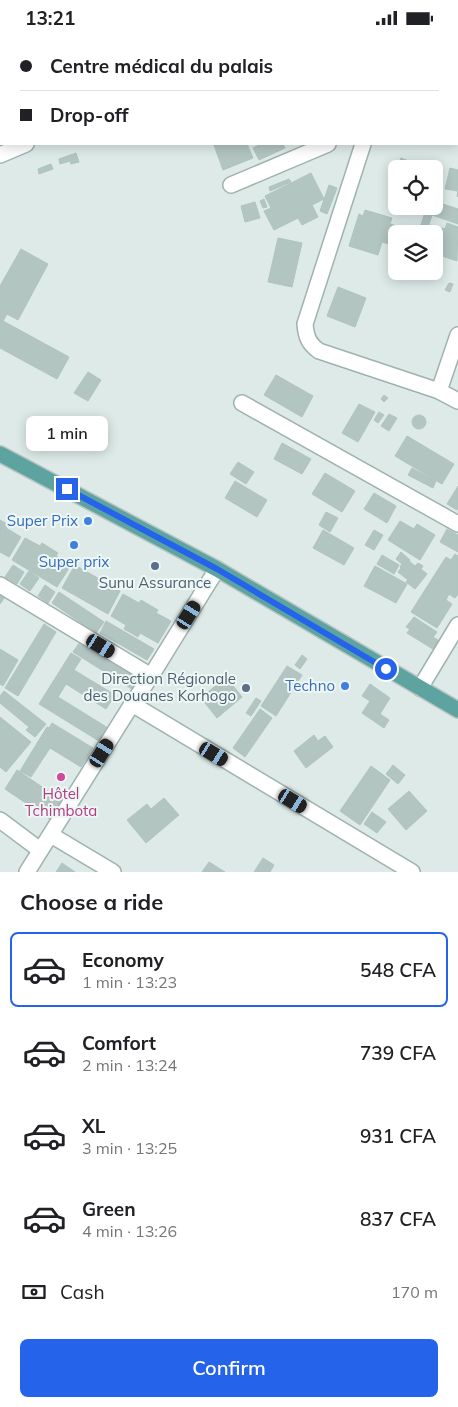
<!DOCTYPE html>
<html lang="en">
<head>
<meta charset="utf-8">
<style>
	:root { --surface:#fff; --page:#f6f6f6; --text:#202124; --muted:#757577; --line:#e0e0e0; --accent:#2563eb }
	body { margin:0; font-family:Mulish,sans-serif; background:var(--page); color:var(--text); height:100vh; display:flex; flex-direction:column; font-size:19px; white-space:nowrap }
	* { box-sizing:border-box; margin:0 }
	p { font-size:16px; color:var(--muted) }
	.icon { flex:none; width:28px; height:28px; fill:none; stroke:currentColor; stroke-width:2; stroke-linecap:round; stroke-linejoin:round }
	.map { position:relative; height:837px; overflow:hidden }
	.sheet { display:flex; flex-direction:column; background:var(--surface); flex:1 }
	.sheet>* { flex:none }
	.top-card { position:absolute; left:0px; top:0px; width:459px; height:110px; box-shadow:0 2px 12px #0003; display:grid; align-content:center; height:110px; padding:0 20px; background:var(--surface) }
	.tools { position:absolute; left:388px; top:125px; display:grid; gap:10px }
	.tools a { display:grid; place-items:center; width:55px; height:55px; border-radius:8px; background:var(--surface); box-shadow:0 2px 12px #0003; font-size:25px }
	.end { position:absolute; width:22px; height:22px; margin:-11px; border:6px solid #2563eb; background:#fff; box-shadow:0 0 0 2px #fff }
	.from { border-radius:50% }
	.bubble { position:absolute; height:35px; border-radius:8px; background:var(--surface); box-shadow:0 2px 12px #0003; font-size:16px; font-weight:600; line-height:35px; text-align:center }
	.car { position:absolute; width:15px; height:30px; margin:-15px -8px; border-radius:6px; box-shadow:0 0 4px 1px #0007; background:linear-gradient(#222 24%,#8ab4d8 0 40%,#222 0 76%,#8ab4d8 0 86%,#222 0) }
	.top-card b { display:flex; align-items:center; gap:18px; height:48px; font-size:19px }
	.top-card b+b { border-top:1px solid var(--line) }
	.top-card i { width:12px; height:12px; background:var(--text) }
	ul { padding:0; list-style:none }
	li { display:flex; align-items:center; gap:15px; height:75px; margin:0 10px 8px; padding:0 10px; border:2px solid transparent; border-radius:8px }
	li div { flex:1 }
	li b { display:block; font-size:19px }
	li em { font-style:normal; font-weight:600 }
	li.selected { border-color:var(--accent) }
	li>.icon { width:45px; height:45px; stroke-width:1.5 }
	h2 { padding:0 20px; font-size:22px; line-height:60px }
	.pay { display:flex; align-items:center; gap:12px; height:55px; padding:0 20px; font-size:19px }
	.pay p { margin-inline-start:auto }
	.action { display:flex; gap:10px; margin-top:auto; padding:10px 20px }
	.action a { flex:1; height:58px; border-radius:8px; background:var(--accent); color:#fff; font-size:20px; font-weight:600; line-height:58px; text-align:center }
	.status { display:flex; justify-content:space-between; align-items:center; height:35px; padding:0 25px; background:var(--surface); direction:ltr }
	.status svg { height:14px; fill:currentColor }
	.map>svg:first-child { display:block }
	.building { fill:#b2c5c1; stroke:#afc4c0 }
	.lines { fill:none; stroke-linecap:round; stroke-linejoin:round }
	.minor-casing { stroke:#a0b2af; stroke-width:18 }
	.secondary-casing { stroke:#9bb7b2; stroke-width:18 }
	.primary-casing { stroke:#bbc4c4; stroke-width:18 }
	.minor { stroke:#fff; stroke-width:15 }
	.secondary { stroke:#fff; stroke-width:15 }
	.primary { stroke:#5da4a0; stroke-width:15 }
	.route { stroke:#2563eb; stroke-width:6 }
	.shop-dot { fill:#3f7fe0; stroke:#edf7f4; stroke-width:2 }
	.service-dot { fill:#5c6f8a; stroke:#edf7f4; stroke-width:2 }
	.hotel-dot { fill:#d1479c; stroke:#edf7f4; stroke-width:2 }
	.labels { text-anchor:middle; stroke-width:4; stroke-linejoin:round; paint-order:stroke }
	.shop-label { font-size:15px; fill:#366cbe; stroke:#edf7f4; text-anchor:end }
	.service-label { font-size:15px; fill:#4e5e75; stroke:#edf7f4 }
	.hotel-label { font-size:15px; fill:#b23c85; stroke:#edf7f4 }
</style>
</head>
<body>
<div class="status"><b>13:21</b><svg viewBox="0 0 49 12"><path d="M0 12V9h3v3zM5 12V6h3v6zM10 12V3h3v9zM15 12V0h3v12zM26 1h20v11H26zM47 4h2v5h-2z"/></svg></div>
<div class="map">
<svg width="458" height="837" viewBox="0 0 458 837">
	<rect width="100%" height="100%" fill="#ddeae7"/>
	<!-- building -->
	<g class="building">
		<path d="M216,109H247L253,123L223,135L214,110Z"/>
		<path d="M261,109H283L285,113L259,125L253,113Z"/>
		<path d="M76,118L79,127L71,129L70,126L60,129L59,124Z"/>
		<path d="M401,123L419,130L418,134H397Z"/>
		<path d="M51,129L53,134L39,139L38,134Z"/>
		<path d="M450,133L458,135V162L457,161L458,156L445,154Z"/>
		<path d="M396,137V157L390,155Z"/>
		<path d="M311,138L324,164L312,170L318,182L302,190L298,183L274,195L264,176L271,173L265,161Z"/>
		<path d="M289,144L291,147L270,156L269,152Z"/>
		<path d="M329,150L337,153L327,179L320,176Z"/>
		<path d="M264,164L267,172L263,173L260,166Z"/>
		<path d="M434,166L458,174V189L432,180L426,199H418L427,171H434Z"/>
		<path d="M255,167L260,183L245,187L241,171Z"/>
		<path d="M365,175L392,183L390,189L407,194L405,199H396V211L382,207L378,220L349,211L359,179L363,181Z"/>
		<path d="M447,188L458,192L457,226L439,220L440,214L434,213V199H428L431,190L445,194Z"/>
		<path d="M278,203L302,208L292,252L268,247Z"/>
		<path d="M21,214L48,229L18,285L7,279L3,286L69,322L57,344L0,313V251Z"/>
		<path d="M449,248L453,249L450,257L445,255Z"/>
		<path d="M338,252L366,263L355,292L327,281Z"/>
		<path d="M88,337L101,345L88,366L74,358Z"/>
		<path d="M276,340L313,361L302,382L264,360Z"/>
		<path d="M384,360L388,363L384,367L381,364Z"/>
		<path d="M359,369L375,377L358,407L342,398Z"/>
		<path d="M379,377L384,380L378,388L374,385Z"/>
		<path d="M389,379L397,383L389,396L381,391Z"/>
		<circle cx="419" cy="387" r="7"/>
		<path d="M407,401L454,429L442,449L395,421Z"/>
		<path d="M282,408L311,424L302,439L274,424Z"/>
		<path d="M238,427L254,437L246,449L230,439Z"/>
		<path d="M412,433L436,446L433,453L408,440Z"/>
		<path d="M325,438L355,456L342,477L312,459Z"/>
		<path d="M235,446L267,465L257,482L225,463Z"/>
		<path d="M458,451V472L457,475L447,469Z"/>
		<path d="M374,458L396,471L387,488L364,474Z"/>
		<path d="M326,477L338,483L330,497L319,490Z"/>
		<path d="M0,485L9,490L6,493L21,502L9,522L0,517Z"/>
		<path d="M400,486L414,494L417,489L435,500L420,525L388,505Z"/>
		<path d="M447,494L458,500V517L440,507Z"/>
		<path d="M323,495L354,513L344,530L313,513Z"/>
		<path d="M374,495L383,500L374,515L365,510Z"/>
		<path d="M25,503L40,511L42,508L58,518L56,521L71,530L57,552L12,525Z"/>
		<path d="M401,517L410,525L409,526L415,531L418,528L423,531L421,534L427,539L415,554L406,547L408,545L398,537L401,533L400,532L402,529L396,524Z"/>
		<path d="M455,519L458,521V559L455,563L449,559L446,565L452,569L437,593L411,577L446,522L451,525Z"/>
		<path d="M382,520L399,530L394,539L377,529Z"/>
		<path d="M13,530L24,537L17,549L5,542Z"/>
		<path d="M75,530L120,556L108,579L62,553Z"/>
		<path d="M375,531L407,549L396,568L364,551Z"/>
		<path d="M29,536L39,543L30,556L20,549Z"/>
		<path d="M45,550L55,557L48,568L38,561Z"/>
		<path d="M59,557L104,587L96,598L52,568Z"/>
		<path d="M0,559L5,562L0,569Z"/>
		<path d="M123,559L139,568L141,565L158,575L156,578L171,586L158,608L140,598L138,602L124,594L126,590L111,581Z"/>
		<path d="M414,582L437,597L433,602L441,607L436,616L407,598L410,594L406,592Z"/>
		<path d="M106,586L154,614L147,625L100,598Z"/>
		<path d="M44,589L56,597L18,661L5,653Z"/>
		<path d="M80,607L142,646L135,656L73,617Z"/>
		<path d="M0,614L18,625L3,651L0,649Z"/>
		<path d="M71,618L81,624L74,635L115,660L106,674L66,649L58,662L108,693L99,706L39,669Z"/>
		<path d="M302,620L307,624L300,634L295,630Z"/>
		<path d="M287,631L302,640L276,681L261,671Z"/>
		<path d="M226,642L242,662L217,683L201,663Z"/>
		<path d="M370,649L390,663L380,679L389,685L384,693L362,678L370,666L362,661Z"/>
		<path d="M4,656L46,689L35,702L26,695L29,692L0,668V661Z"/>
		<path d="M256,663L261,666L251,681L246,678Z"/>
		<path d="M260,674L272,683L245,722L233,713Z"/>
		<path d="M0,682L31,707L6,737L0,732Z"/>
		<path d="M52,688L93,713L81,732L50,713L31,742L20,736L47,692L49,693Z"/>
		<path d="M314,700L318,706L325,701L333,712L306,733L294,716Z"/>
		<path d="M393,730L405,740L398,749L386,739Z"/>
		<path d="M371,731L390,745L360,790L340,776Z"/>
		<path d="M17,735L63,766L51,785L5,754Z"/>
		<path d="M409,756L427,776L406,795L388,774Z"/>
		<path d="M164,763L179,780L146,808L127,785L147,769L151,774Z"/>
		<path d="M372,777L386,787L377,798L364,789Z"/>
		<path d="M263,823L274,830L270,837H254Z"/>
		<path d="M209,827L225,837H202Z"/>
		<path d="M62,828L75,837H56Z"/>
	</g>
	<g class="lines">
		<!-- minor casing -->
		<g class="minor-casing">
			<g id="minor">
				<path d="M165,0V1"/>
				<path d="M451,0L454,1"/>
				<path d="M363,109L305,289C306,302 309,309 319,316L439,356L458,366"/>
				<path d="M231,150L328,109"/>
				<path d="M439,356L458,300"/>
				<path d="M242,368L458,489"/>
				<path d="M0,550L151,641"/>
				<path d="M420,653L458,590"/>
				<path d="M132,669L412,837"/>
				<path d="M0,785L40,815"/>
				<path d="M51,800L113,837"/>
				<path d="M27,837L132,669L151,641L217,534"/>
			</g>
		</g>
		<!-- secondary casing -->
		<g class="secondary-casing">
			<g id="secondary">
				<path d="M288,1L291,0"/>
				<path d="M0,120L26,109"/>
			</g>
		</g>
		<!-- primary casing -->
		<g class="primary-casing">
			<path id="primary" d="M0,419L217,534L458,675"/>
		</g>
		<!-- minor -->
		<use href="#minor" class="minor"/>
		<!-- secondary -->
		<use href="#secondary" class="secondary"/>
		<!-- primary -->
		<use href="#primary" class="primary"/>
	</g>
	<g class="lines">
		<!-- route -->
		<path class="route" d="M67,454L217,534L386,634"/>
	</g>
	<!-- markers -->
	<g class="shop-dot">
		<circle cx="88" cy="486" r="5"/>
		<circle cx="74" cy="510" r="5"/>
		<circle cx="345" cy="651" r="5"/>
	</g>
	<g class="service-dot">
		<circle cx="155" cy="531" r="5"/>
		<circle cx="246" cy="653" r="5"/>
	</g>
	<circle class="hotel-dot" cx="61" cy="742" r="5"/>
	<g class="labels">
		<!-- shop labels -->
		<g class="shop-label">
			<text x="78" y="491">Super Prix</text>
			<text x="74" y="532" text-anchor="middle">Super prix</text>
			<text x="335" y="656">Techno</text>
		</g>
		<!-- service labels -->
		<g class="service-label">
			<text x="155" y="553">Sunu Assurance</text>
			<text x="236" y="649" text-anchor="end">Direction Régionale<tspan x="236" dy="17">des Douanes Korhogo</tspan></text>
		</g>
		<!-- hotel labels -->
		<g class="hotel-label">
			<text x="61" y="764">Hôtel<tspan x="61" dy="17">Tchimbota</tspan></text>
		</g>
	</g>
</svg>
<div class="tools">
<a><svg class="icon" aria-label="locate" viewBox="0 0 24 24"><circle cx="12" cy="12" r="6"/><path d="M12 2v4M12 18v4M2 12h4M18 12h4"/></svg></a>
<a><svg class="icon" aria-label="layers" viewBox="0 0 24 24"><path d="M12 4l9 5-9 5-9-5zM3 14l9 5 9-5"/></svg></a>
</div>
<i class="end from" style="left:386px;top:634px"></i>
<i class="end" style="left:67px;top:454px"></i>
<div class="bubble" style="left:26px;top:381px;width:82px">1 min</div>
<i class="car" style="left:189px;top:580px;rotate:32deg"></i>
<i class="car" style="left:101px;top:611px;rotate:121deg"></i>
<i class="car" style="left:102px;top:718px;rotate:32deg"></i>
<i class="car" style="left:214px;top:719px;rotate:121deg"></i>
<i class="car" style="left:293px;top:766px;rotate:121deg"></i>
<div class="top-card">
<b><i class="from"></i>Centre médical du palais</b>
<b><i></i>Drop-off</b>
</div>
</div>
<section class="sheet">
<h2>Choose a ride</h2>
<ul>
<li class="selected"><svg class="icon" aria-label="car" viewBox="0 0 24 24"><path d="M5 17H2v-5l4-1 3-4h7l3 4 3 1v5h-3M9 17h6M6 11h13"/><circle cx="7" cy="17" r="2"/><circle cx="17" cy="17" r="2"/></svg><div><b>Economy</b><p>1 min · 13:23</p></div><em>548 CFA</em></li>
<li><svg class="icon" aria-label="car" viewBox="0 0 24 24"><path d="M5 17H2v-5l4-1 3-4h7l3 4 3 1v5h-3M9 17h6M6 11h13"/><circle cx="7" cy="17" r="2"/><circle cx="17" cy="17" r="2"/></svg><div><b>Comfort</b><p>2 min · 13:24</p></div><em>739 CFA</em></li>
<li><svg class="icon" aria-label="car" viewBox="0 0 24 24"><path d="M5 17H2v-5l4-1 3-4h7l3 4 3 1v5h-3M9 17h6M6 11h13"/><circle cx="7" cy="17" r="2"/><circle cx="17" cy="17" r="2"/></svg><div><b>XL</b><p>3 min · 13:25</p></div><em>931 CFA</em></li>
<li><svg class="icon" aria-label="car" viewBox="0 0 24 24"><path d="M5 17H2v-5l4-1 3-4h7l3 4 3 1v5h-3M9 17h6M6 11h13"/><circle cx="7" cy="17" r="2"/><circle cx="17" cy="17" r="2"/></svg><div><b>Green</b><p>4 min · 13:26</p></div><em>837 CFA</em></li>
</ul>
<div class="pay"><svg class="icon" aria-label="cash" viewBox="0 0 24 24"><path d="M3 7h18v10H3z"/><circle cx="12" cy="12" r="2"/></svg>Cash<p>170 m</p></div>
<div class="action"><a>Confirm</a></div>
</section>
</body>
</html>
